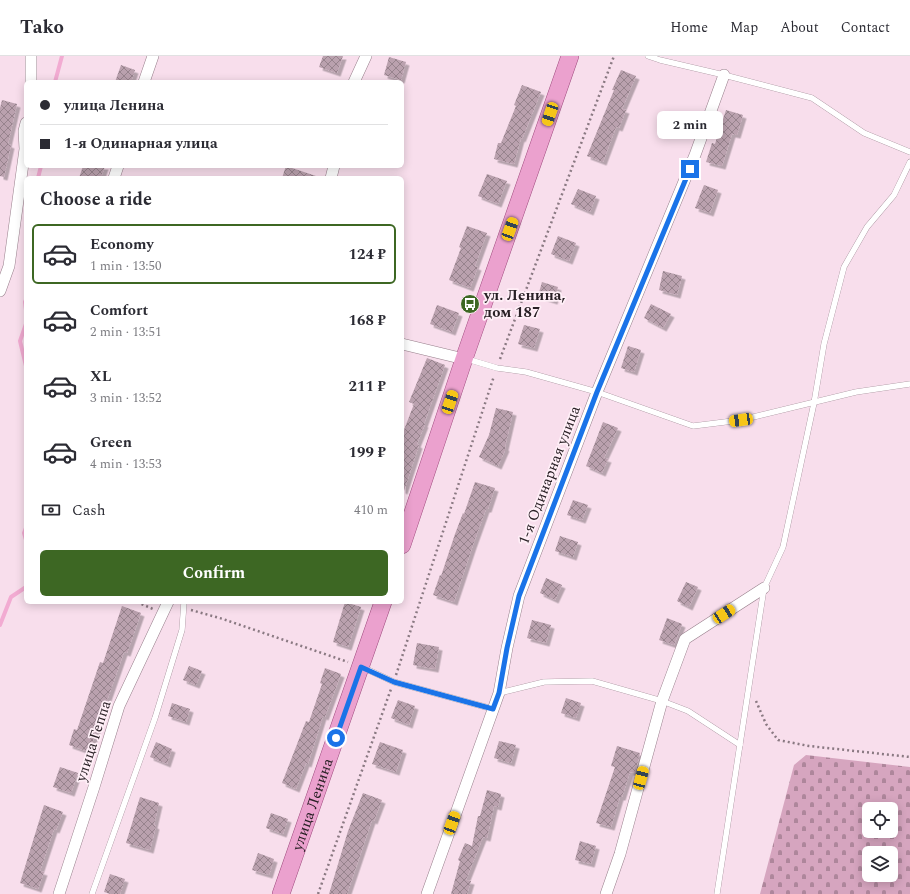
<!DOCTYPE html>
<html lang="en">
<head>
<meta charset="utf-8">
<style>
	:root { --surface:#fff; --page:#f7f7f7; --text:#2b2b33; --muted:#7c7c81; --line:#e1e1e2; --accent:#3d6723 }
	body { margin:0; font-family:Spectral,serif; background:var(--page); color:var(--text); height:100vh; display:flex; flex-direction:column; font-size:15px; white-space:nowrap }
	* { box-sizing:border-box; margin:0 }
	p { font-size:13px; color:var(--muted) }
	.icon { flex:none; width:22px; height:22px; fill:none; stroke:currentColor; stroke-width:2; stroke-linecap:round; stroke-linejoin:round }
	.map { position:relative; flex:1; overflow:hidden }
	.drawer { position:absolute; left:24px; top:120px; width:380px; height:428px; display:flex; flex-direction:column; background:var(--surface); border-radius:6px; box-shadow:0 2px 10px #0003 }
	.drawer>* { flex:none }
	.guide { position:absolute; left:24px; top:24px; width:380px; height:88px; border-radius:6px; box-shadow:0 2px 10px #0003; display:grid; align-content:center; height:88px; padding:0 16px; background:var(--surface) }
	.fabs { position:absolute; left:862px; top:746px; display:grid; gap:8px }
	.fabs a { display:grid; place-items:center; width:36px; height:36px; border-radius:6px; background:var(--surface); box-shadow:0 2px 10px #0003; font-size:20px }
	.end { position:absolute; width:18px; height:18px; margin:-9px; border:5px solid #1a73e8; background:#fff; box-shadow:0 0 0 2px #fff }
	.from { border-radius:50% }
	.bubble { position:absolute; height:28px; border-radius:6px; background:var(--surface); box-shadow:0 2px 10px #0003; font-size:13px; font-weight:700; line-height:28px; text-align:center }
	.car { position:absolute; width:12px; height:24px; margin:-12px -6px; border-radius:5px; box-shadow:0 0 3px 1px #0007; background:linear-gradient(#f5c518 24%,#345 0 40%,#f5c518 0 76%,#345 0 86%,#f5c518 0) }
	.guide b { display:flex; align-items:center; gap:14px; height:38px; font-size:15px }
	.guide b+b { border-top:1px solid var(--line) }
	.guide i { width:10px; height:10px; background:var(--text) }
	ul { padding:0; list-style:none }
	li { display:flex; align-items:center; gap:12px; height:60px; margin:0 8px 6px; padding:0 8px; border:2px solid transparent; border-radius:6px }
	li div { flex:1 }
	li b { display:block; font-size:15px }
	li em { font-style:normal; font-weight:700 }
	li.selected { border-color:var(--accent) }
	li>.icon { width:36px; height:36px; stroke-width:1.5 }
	h2 { padding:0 16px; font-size:18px; line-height:48px }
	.pay { display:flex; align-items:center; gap:10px; height:44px; padding:0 16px; font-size:15px }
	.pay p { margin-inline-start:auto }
	.cta { display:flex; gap:8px; margin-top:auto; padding:8px 16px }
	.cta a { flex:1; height:46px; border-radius:6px; background:var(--accent); color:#fff; font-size:16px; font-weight:700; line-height:46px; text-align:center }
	header { display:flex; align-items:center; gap:24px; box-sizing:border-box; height:56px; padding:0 20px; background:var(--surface); border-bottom:1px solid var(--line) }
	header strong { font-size:19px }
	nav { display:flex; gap:22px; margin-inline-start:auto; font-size:14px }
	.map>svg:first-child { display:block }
	.cemetery { fill:url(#cemetery-stones); fill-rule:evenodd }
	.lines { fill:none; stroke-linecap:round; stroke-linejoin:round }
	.stream { stroke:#f2abd2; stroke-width:4 }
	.building { fill:url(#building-cross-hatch); filter:url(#shadow) }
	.service-casing { stroke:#977f8b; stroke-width:6 }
	.minor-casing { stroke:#977f8b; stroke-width:12 }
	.primary-casing { stroke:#9f4b7e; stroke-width:18 }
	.path { stroke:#8a7982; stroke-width:2.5; stroke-dasharray:2 3; stroke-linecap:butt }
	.service { stroke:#fff; stroke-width:5.5 }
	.minor { stroke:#fff; stroke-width:11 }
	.primary { stroke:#eba1ce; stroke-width:17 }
	.route { stroke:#1a73e8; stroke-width:5 }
	.labels { text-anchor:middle; stroke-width:3.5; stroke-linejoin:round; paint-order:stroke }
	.poi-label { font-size:15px; font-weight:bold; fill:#292025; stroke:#ffeff7; text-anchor:start }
	.street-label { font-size:15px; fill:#292025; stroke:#ffeff7 }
</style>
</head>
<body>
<header>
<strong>Tako</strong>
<nav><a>Home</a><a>Map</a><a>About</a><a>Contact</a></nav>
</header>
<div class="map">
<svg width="910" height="838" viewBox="0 0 910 838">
	<defs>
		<pattern id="cemetery-stones" width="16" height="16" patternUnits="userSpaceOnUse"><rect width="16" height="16" fill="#d6a5bf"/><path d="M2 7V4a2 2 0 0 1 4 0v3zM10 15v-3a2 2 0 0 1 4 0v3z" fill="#ae869b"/></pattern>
		<pattern id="building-cross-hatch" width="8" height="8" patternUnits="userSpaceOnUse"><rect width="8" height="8" fill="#baa1ae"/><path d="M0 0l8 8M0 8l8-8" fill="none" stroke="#97838d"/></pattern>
		<filter id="shadow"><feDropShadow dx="3.5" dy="3.5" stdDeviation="0" flood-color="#0004"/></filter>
	</defs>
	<rect width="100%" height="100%" fill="#f8deec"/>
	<!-- cemetery -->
	<path class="cemetery" d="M806,699L910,711V838H760L794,709ZM869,753H891V775H869ZM869,797H891V819H869Z"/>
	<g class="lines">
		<!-- stream -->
		<g class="stream">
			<path d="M55,26L62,0"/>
			<path d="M38,122L41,110"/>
			<path d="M26,244L25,246L26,254"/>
			<path d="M26,268L20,285L26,310"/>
			<path d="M26,472L24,477L26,484"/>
			<path d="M0,569L11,541L26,531"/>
		</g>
	</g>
	<!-- building -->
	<g class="building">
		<path d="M323,0H343L337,17L319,11Z"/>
		<path d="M389,1L406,6L401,24L384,19Z"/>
		<path d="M121,9L135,14L131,26H115Z"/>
		<path d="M621,14L636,20L622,53L626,54L619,72L616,71L603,106L587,100L614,34H612Z"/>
		<path d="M522,29L541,36L522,83L521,82L514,108L494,103L498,87H501L516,50L514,49Z"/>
		<path d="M2,44L17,48L8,88L11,89L4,121L0,120V52Z"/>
		<path d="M726,54L743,59L737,79L732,78L722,110L706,106L712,87L715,88Z"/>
		<path d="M83,110H105L101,122H79Z"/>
		<path d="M286,110L316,120L315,122H282Z"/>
		<path d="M487,118L507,125L498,148L478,140Z"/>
		<path d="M704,129L718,134L710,157L695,152Z"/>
		<path d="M578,133L596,140L590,156L571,148Z"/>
		<path d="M467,170L487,177L475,210L478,211L470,232L449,224L461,192L459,191Z"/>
		<path d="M558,180L576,187L569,205L551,198Z"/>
		<path d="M663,215L682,220L677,239L659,234Z"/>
		<path d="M542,226L558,231L554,245L538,240Z"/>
		<path d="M651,248L671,258L663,272L644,262Z"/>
		<path d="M437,249L459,257L452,276L430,268Z"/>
		<path d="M524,269L540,273L534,292L518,288Z"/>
		<path d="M628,290L641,294L634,316L621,312Z"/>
		<path d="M427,302L445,309L424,368H425L417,388L419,389L404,435L402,434V379L414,348L409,346Z"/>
		<path d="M496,352L513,356L505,391L506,392L498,410L479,401L489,379Z"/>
		<path d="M603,366L618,372L604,402L608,403L602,417L586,410Z"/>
		<path d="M475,426L495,432L488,453H486L473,489L454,546L433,539L440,519L441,520L455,478L463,457L464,458Z"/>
		<path d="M573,444L588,449L582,464L567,459Z"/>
		<path d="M560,480L578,486L573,501L555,495Z"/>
		<path d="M546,522L562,529L555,544L540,537Z"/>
		<path d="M686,526L698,531L689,551L677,545Z"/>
		<path d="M345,546L361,551L348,591L333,586Z"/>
		<path d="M122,550L141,557L127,597L124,596L89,696L69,689L74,673L77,674L100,606L103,607Z"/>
		<path d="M667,562L682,568L674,589L659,584Z"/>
		<path d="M532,564L551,569L546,587L527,582Z"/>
		<path d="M417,587L439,591L435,613L413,609Z"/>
		<path d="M189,610L202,615L196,629L183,624Z"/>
		<path d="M325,612L341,618L325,661L323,660L308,708L306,707L296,733L282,727L306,665L309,666L322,628L320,627Z"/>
		<path d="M566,642L581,647L576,662L561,657Z"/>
		<path d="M398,644L415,650L409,669L391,662Z"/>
		<path d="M172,647L190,653L186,666L168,660Z"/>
		<path d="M499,685L516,689L511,707L494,702Z"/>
		<path d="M156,686L172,693L167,708L150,701Z"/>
		<path d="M380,686L403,694L396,716L372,708Z"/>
		<path d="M617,690L640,697L635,717L630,716L622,741H620L611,771L596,767L615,711L611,710Z"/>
		<path d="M60,711L78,717L71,737L53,731Z"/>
		<path d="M487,734L501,738L498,751L494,750L487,782L483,781L466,824L471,825L467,838H451L460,805L458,804L465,787L472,790L478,760H480Z"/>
		<path d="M363,737L382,744L374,765L372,764L347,838H329L348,775Z"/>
		<path d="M140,741L159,747L154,769L156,770L150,794L126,787Z"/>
		<path d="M44,749L63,756L56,774L54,773L40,815L44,816L38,833L20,827Z"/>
		<path d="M271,757L288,763L283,778L266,772Z"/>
		<path d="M580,785L596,790L591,808L575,804Z"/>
		<path d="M258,797L274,803L269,819L252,814Z"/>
		<path d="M110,818L125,823L120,838H111L104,836Z"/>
	</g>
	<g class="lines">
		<!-- service casing -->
		<g class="service-casing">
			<g id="service">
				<path d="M648,0L660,4L724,19L812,42L864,77L910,96"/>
				<path d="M467,303L497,312L526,316L597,336L693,370L741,364L856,336L910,328"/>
				<path d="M362,611L394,626L493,653"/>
				<path d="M499,637L544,626L592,625L662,645L688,655L740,689"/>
				<path d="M92,838L155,662L182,574L184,546"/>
				<path d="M717,838L764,532L783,491L814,347L824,288L844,211L867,171L894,139L910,106"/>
			</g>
		</g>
		<!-- minor casing -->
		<g class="minor-casing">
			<g id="minor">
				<path d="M31,26V0"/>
				<path d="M144,26L153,0"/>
				<path d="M354,26L366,0"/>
				<path d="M114,122L118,110"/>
				<path d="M331,122L334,110"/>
				<path d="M0,235L9,210L25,93L24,75L26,67"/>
				<path d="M402,288L464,303"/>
				<path d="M59,838L94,731L119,650L168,546"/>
				<path d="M427,838L499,637L507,592L519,540L597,336L695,99L724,19"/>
				<path d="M606,838L620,798L662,645L685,583L764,532"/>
			</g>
		</g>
		<!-- primary casing -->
		<g class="primary-casing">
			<g id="primary">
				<path d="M402,489L464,303L570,0"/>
				<path id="s1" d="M281,838L383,546"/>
			</g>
		</g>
		<!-- path -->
		<g class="path">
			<path d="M500,303L614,0"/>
			<path d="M137,546L153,553"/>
			<path d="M191,554L223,563L348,606"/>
			<path d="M396,619L494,320"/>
			<path d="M756,645L766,668L778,684L809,690L910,701"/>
			<path d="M318,838L391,633"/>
		</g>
		<!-- service -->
		<use href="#service" class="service"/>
		<!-- minor -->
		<use href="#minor" class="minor"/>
		<!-- primary -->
		<use href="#primary" class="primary"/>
	</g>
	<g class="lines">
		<!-- route -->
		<path class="route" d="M336,682L361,611L394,626L493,653L499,637L507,592L519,540L597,336L690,113"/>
	</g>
	<!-- icons -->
	<defs>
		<g id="bus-disc" transform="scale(1)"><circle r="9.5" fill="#3d6723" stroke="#ffeff7"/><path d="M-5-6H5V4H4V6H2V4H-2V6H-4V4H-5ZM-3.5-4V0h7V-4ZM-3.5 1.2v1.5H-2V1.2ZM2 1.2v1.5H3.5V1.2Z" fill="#fff"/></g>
	</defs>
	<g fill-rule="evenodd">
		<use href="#bus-disc" x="470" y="248"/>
	</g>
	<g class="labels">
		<!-- poi labels -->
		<g class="poi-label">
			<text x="484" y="244">ул. Ленина,<tspan x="484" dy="17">дом 187</tspan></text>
		</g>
		<!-- street labels -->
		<g class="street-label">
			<text transform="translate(549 419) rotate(-69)" y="5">1-я Одинарная улица</text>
			<text transform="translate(93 685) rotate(-72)" y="5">улица Геппа</text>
			<text dy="5" stroke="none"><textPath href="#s1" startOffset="95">улица Ленина</textPath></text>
		</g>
	</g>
</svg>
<div class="fabs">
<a><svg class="icon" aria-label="locate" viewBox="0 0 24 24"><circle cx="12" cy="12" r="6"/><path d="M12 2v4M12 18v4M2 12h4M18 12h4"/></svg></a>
<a><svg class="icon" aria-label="layers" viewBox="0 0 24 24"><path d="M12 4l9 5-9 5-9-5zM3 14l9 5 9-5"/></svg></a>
</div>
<i class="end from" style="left:336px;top:682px"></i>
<i class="end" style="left:690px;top:113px"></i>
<div class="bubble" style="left:657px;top:55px;width:66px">2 min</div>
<i class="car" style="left:550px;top:58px;rotate:199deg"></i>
<i class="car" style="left:510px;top:173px;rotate:20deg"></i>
<i class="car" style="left:450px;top:346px;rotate:19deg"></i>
<i class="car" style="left:741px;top:364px;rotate:262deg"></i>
<i class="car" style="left:724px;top:558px;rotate:57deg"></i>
<i class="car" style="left:641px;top:722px;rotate:15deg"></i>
<i class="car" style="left:452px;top:767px;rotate:20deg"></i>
<div class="guide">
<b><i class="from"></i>улица Ленина</b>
<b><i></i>1-я Одинарная улица</b>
</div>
<section class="drawer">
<h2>Choose a ride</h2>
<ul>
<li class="selected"><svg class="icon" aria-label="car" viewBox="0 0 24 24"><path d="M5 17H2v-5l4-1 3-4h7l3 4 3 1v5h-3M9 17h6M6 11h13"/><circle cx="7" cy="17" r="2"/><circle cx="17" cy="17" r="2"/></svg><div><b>Economy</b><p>1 min · 13:50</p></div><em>124 ₽</em></li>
<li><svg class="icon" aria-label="car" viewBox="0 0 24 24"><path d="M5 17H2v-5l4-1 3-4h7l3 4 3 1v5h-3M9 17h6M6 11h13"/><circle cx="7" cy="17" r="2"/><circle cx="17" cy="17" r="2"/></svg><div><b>Comfort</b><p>2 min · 13:51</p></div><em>168 ₽</em></li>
<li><svg class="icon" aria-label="car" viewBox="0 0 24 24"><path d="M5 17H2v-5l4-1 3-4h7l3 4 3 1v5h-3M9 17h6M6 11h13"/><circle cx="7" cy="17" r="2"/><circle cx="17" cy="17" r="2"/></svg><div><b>XL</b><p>3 min · 13:52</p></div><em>211 ₽</em></li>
<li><svg class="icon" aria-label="car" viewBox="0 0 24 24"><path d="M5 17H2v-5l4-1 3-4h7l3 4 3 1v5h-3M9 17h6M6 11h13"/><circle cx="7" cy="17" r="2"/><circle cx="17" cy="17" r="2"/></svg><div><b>Green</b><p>4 min · 13:53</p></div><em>199 ₽</em></li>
</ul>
<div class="pay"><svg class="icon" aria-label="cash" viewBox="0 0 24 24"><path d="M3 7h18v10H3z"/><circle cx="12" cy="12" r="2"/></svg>Cash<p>410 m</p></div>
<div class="cta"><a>Confirm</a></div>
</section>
</div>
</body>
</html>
